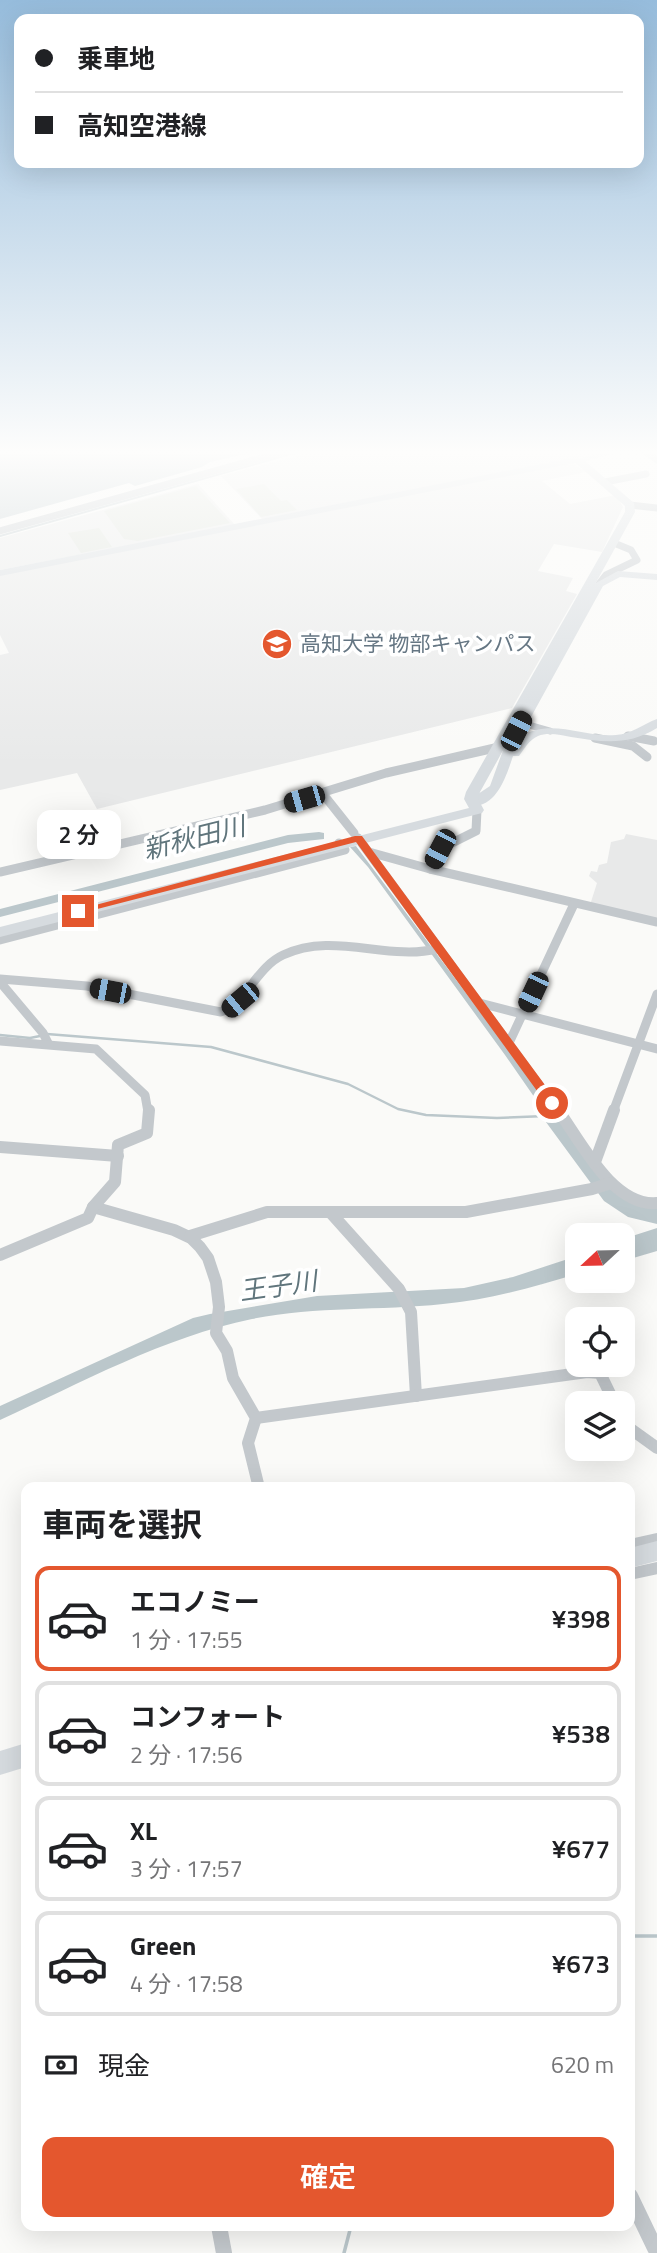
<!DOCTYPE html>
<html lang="ja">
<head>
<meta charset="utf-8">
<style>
	:root { --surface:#fff; --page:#f6f6f6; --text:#202124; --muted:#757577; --line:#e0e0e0; --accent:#e4572e }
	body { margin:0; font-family:"Titillium Web","Noto Sans JP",sans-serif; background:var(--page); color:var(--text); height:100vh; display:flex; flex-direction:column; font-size:26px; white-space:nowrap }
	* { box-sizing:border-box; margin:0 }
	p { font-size:23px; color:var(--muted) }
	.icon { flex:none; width:38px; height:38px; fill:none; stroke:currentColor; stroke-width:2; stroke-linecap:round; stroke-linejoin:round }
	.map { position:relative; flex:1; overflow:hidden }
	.sheet { position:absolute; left:21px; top:1482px; width:614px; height:749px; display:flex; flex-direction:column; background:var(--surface); border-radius:14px; box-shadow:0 7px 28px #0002 }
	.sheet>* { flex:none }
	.top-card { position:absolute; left:14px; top:14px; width:630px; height:154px; border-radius:14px; box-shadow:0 7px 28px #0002; display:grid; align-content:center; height:154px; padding:0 21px; background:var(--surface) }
	.needle { width:46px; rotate:248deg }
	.controls { position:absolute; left:565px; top:1223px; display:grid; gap:14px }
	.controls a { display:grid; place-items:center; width:70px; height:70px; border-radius:14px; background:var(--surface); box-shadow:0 7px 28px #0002; font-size:35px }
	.end { position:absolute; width:32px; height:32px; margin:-16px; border:9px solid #e4572e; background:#fff; box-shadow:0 0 0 4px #fff }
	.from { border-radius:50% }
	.bubble { position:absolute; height:49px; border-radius:14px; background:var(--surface); box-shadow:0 7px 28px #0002; font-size:23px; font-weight:600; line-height:49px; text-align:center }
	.car { position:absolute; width:21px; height:42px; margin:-21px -10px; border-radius:9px; box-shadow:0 0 5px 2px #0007; background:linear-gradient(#222 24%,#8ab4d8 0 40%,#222 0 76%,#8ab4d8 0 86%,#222 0) }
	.top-card b { display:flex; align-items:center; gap:24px; height:66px; font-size:26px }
	.top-card b+b { border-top:2px solid var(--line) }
	.top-card i { width:18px; height:18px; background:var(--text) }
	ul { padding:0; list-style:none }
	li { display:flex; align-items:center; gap:21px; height:105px; margin:0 14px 10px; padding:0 7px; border:4px solid var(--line); border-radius:14px }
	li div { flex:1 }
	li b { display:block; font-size:26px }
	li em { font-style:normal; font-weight:600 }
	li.current { border-color:var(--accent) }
	li>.icon { width:63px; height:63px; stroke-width:1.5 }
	h2 { padding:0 21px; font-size:32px; line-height:84px }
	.pay { display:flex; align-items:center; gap:18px; height:77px; padding:0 21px; font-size:26px }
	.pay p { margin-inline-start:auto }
	.button { display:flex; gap:14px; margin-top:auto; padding:14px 21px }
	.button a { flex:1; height:80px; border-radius:14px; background:var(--accent); color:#fff; font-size:28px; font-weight:600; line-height:80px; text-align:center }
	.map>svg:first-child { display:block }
	.built { fill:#e8e9e9 }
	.green { fill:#dadfd7 }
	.water { fill:#bbc7cb }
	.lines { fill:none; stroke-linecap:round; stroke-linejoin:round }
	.stream-far2 { stroke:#bbc7cb; stroke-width:2 }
	.stream-far1 { stroke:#bbc7cb; stroke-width:2.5 }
	.stream { stroke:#bbc7cb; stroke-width:3.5 }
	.river { fill:#bbc7cb; fill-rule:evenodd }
	.street-far3 { stroke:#c3c8cc; stroke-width:7 }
	.street-far2 { stroke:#c3c8cc; stroke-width:9 }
	.street-far1 { stroke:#c3c8cc; stroke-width:12 }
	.street { stroke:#c3c8cc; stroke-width:16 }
	.secondary { fill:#d6dbdf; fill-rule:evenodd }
	.primary { fill:#d6dbdf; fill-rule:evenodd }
	.route { fill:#e4572e }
	.labels { text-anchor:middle; stroke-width:7; stroke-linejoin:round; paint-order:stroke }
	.far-poi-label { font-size:21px; fill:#657683; stroke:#fff; text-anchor:start }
	.water-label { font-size:26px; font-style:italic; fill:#60757c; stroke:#fff }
</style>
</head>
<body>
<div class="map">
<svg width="657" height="2253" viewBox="0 0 657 2253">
	<rect width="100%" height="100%" fill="#fafaf8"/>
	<!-- built -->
	<g class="built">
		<path d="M316,451H609L262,519L221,476Z"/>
		<path d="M566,464H574L586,472L542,481L570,504L616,495L623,507L602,552L554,544L538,571L573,578L566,591L577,594L512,708L97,809L77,773L0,790V655L9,653L0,635V575Z"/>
		<path d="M198,484L235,525L0,570V538Z"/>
		<path d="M626,834L657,840V920L590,905L597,883L589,876L591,871L597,872L599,865L607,863L611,842L624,839Z"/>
	</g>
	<!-- green -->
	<g class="green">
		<path d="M264,484L281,501L287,500L297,510L261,517L236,489Z"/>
		<path d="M196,486L230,523L138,541L124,539L104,511Z"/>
		<path d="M99,528L112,547L81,553L68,533Z"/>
	</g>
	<!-- water -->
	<g class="water">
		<path d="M0,451H259L210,462L202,467L135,486L129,483L0,519Z"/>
		<path d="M356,846L611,1187L657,1208V1224L628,1217L604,1201L543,1118L537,1101L505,1055L368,867L350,847Z"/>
		<path d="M657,1228V1251L623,1261V1239Z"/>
		<path d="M577,1256V1274C533,1287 489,1300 443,1304C379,1311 315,1306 252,1319C164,1337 81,1383 0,1420V1406L193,1318L210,1314L317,1296L464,1288L513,1277Z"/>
	</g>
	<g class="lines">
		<!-- stream-far2 -->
		<path class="stream-far2" d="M0,536L302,451"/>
		<!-- stream-far1 -->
		<g class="stream-far1">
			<path d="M47,1034L211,1047L348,1084L398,1109L426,1115L497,1118L546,1116"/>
			<path d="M0,1035L30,1038L40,1036"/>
		</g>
		<!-- stream -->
		<g class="stream">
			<path d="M630,1936H657"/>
			<path d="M344,2253L351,2226"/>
		</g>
		<!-- river -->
		<path class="river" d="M319,832L324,833V839L288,843L0,917V909L288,835Z"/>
		<!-- street-far3 -->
		<g class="street-far3">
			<path d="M645,451L657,460"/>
			<path d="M605,482L646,474"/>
			<path d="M630,505L657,508"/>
			<path d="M0,531L286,451"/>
			<path d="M599,584L606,575L637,560L631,550L614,543"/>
			<path d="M522,718L529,725L550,731"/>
			<path d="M628,736L633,737"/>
		</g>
		<!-- street-far2 -->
		<g class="street-far2">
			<path d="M628,736L654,741"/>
			<path d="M595,738L633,746L647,757"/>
			<path d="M323,794L354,833"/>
			<path d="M358,838L559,1112"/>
			<path d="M369,852L430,869L657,922"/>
			<path d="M430,869L440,849L476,831L477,810"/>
			<path d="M0,872L265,810L386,773L499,747"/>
			<path d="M0,940L345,850L339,843"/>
			<path d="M0,979L87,986L221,1012C248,1000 257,967 283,955C333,931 386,961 437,949"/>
			<path d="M0,982L43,1033L48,1043"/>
			<path d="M476,1002L657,1049"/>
			<path d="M0,1041L96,1049L145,1095L148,1112"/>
			<path d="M508,1045L574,904"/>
			<path d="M613,1112L657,994"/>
		</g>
		<!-- street-far1 -->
		<g class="street-far1">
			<path d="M558,1110C581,1142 613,1207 657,1203"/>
			<path d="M0,1147L118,1156"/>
			<path d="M595,1162L614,1110"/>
			<path d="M93,1207L174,1230L191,1238L200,1247L208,1258L216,1282L219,1307L216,1333L227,1351L233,1378L256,1418L248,1443L259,1488"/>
			<path d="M330,1212L399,1289L411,1312L416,1396"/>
			<path d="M190,1236L267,1212H466L592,1189L611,1183"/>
			<path d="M0,1255L88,1218L93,1207L115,1182L118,1145L147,1133L149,1110"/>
			<path d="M256,1418L587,1372L600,1373L615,1404"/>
			<path d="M623,1418L628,1427L657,1448"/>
			<path d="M630,1545L657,1539"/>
			<path d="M630,1574L657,1568"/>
		</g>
		<!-- street -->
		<g class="street">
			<path d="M630,2196L655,2248"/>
			<path d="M219,2226L224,2253"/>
		</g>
		<!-- secondary -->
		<g class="secondary">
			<path d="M577,457L580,458V462L0,576V570Z"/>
			<path d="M618,571L657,574V580L620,577L603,586L520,737C551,717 583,738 616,735C632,734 643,724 657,719V728C628,746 602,742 571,737C561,735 548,732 538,736C529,740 525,748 519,756H513C506,777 496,809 469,806V800L490,786L510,731L594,584Z"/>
		</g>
		<!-- primary -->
		<g class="primary">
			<path d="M607,451H625L585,461L634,503L635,512L480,792L478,799L484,810L482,813L0,937V927L469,808L464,799L466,792L625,512V506L572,460Z"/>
			<path d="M657,1541V1561L630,1568V1548Z"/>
			<path d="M26,1743V1767L0,1775V1751Z"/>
		</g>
	</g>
	<!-- sky -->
	<linearGradient id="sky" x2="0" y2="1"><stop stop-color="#96bcdc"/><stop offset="0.59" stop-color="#fdfdfc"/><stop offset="1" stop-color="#fdfdfc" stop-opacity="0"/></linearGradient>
	<rect width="657" height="766" fill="url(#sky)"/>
	<!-- route -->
	<path class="route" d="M355,836H362L556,1100V1106H548L356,842L78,914L73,911Z"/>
	<!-- icons -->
	<defs>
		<g id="university-disc" transform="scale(1.575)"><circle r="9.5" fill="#e4572e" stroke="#fff"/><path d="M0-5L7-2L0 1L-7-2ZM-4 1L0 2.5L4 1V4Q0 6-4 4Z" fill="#fff"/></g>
	</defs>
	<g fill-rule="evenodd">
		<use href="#university-disc" x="277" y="644"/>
	</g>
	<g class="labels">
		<!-- far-poi labels -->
		<g class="far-poi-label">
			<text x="300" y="651">高知大学 物部キャンパス</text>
		</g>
		<!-- water labels -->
		<g class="water-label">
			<text transform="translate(194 838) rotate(-14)" y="9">新秋田川</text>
			<text transform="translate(278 1286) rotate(-8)" y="9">王子川</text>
		</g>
	</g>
</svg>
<div class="controls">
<a><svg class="needle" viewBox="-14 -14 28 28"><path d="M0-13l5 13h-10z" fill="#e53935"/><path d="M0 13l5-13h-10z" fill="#757577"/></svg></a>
<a><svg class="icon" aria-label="locate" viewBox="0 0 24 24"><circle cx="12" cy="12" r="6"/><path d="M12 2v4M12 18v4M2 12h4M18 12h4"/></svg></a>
<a><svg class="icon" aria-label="layers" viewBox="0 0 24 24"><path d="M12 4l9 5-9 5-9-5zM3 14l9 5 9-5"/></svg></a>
</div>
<i class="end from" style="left:552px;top:1103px"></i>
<i class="end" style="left:78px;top:911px"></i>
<div class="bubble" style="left:37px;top:810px;width:84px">2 分</div>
<i class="car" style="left:516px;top:731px;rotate:27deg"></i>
<i class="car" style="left:304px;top:799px;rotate:254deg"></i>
<i class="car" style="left:440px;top:849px;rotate:208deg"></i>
<i class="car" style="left:110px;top:991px;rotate:281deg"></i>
<i class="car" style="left:533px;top:992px;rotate:205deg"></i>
<i class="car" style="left:240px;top:1000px;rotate:230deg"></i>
<div class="top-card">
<b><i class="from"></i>乗車地</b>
<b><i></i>高知空港線</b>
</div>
<section class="sheet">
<h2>車両を選択</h2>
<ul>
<li class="current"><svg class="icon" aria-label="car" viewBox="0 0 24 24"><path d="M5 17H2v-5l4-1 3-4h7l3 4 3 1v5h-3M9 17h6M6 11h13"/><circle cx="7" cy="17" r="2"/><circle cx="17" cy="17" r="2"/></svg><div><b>エコノミー</b><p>1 分 · 17:55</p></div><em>¥398</em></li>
<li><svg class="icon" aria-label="car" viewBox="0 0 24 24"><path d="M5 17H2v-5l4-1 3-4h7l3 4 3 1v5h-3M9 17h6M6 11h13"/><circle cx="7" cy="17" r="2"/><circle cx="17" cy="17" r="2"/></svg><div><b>コンフォート</b><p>2 分 · 17:56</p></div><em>¥538</em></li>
<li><svg class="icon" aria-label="car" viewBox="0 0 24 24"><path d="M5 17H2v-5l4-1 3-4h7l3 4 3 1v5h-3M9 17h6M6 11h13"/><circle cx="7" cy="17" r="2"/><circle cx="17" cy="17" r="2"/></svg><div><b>XL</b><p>3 分 · 17:57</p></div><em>¥677</em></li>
<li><svg class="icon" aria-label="car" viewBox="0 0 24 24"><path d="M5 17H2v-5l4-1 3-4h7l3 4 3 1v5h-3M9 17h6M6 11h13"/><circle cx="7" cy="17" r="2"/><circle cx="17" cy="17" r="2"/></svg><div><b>Green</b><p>4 分 · 17:58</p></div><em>¥673</em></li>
</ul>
<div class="pay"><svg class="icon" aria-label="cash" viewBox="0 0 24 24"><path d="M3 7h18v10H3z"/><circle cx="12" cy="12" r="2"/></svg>現金<p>620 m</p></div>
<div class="button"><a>確定</a></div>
</section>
</div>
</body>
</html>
